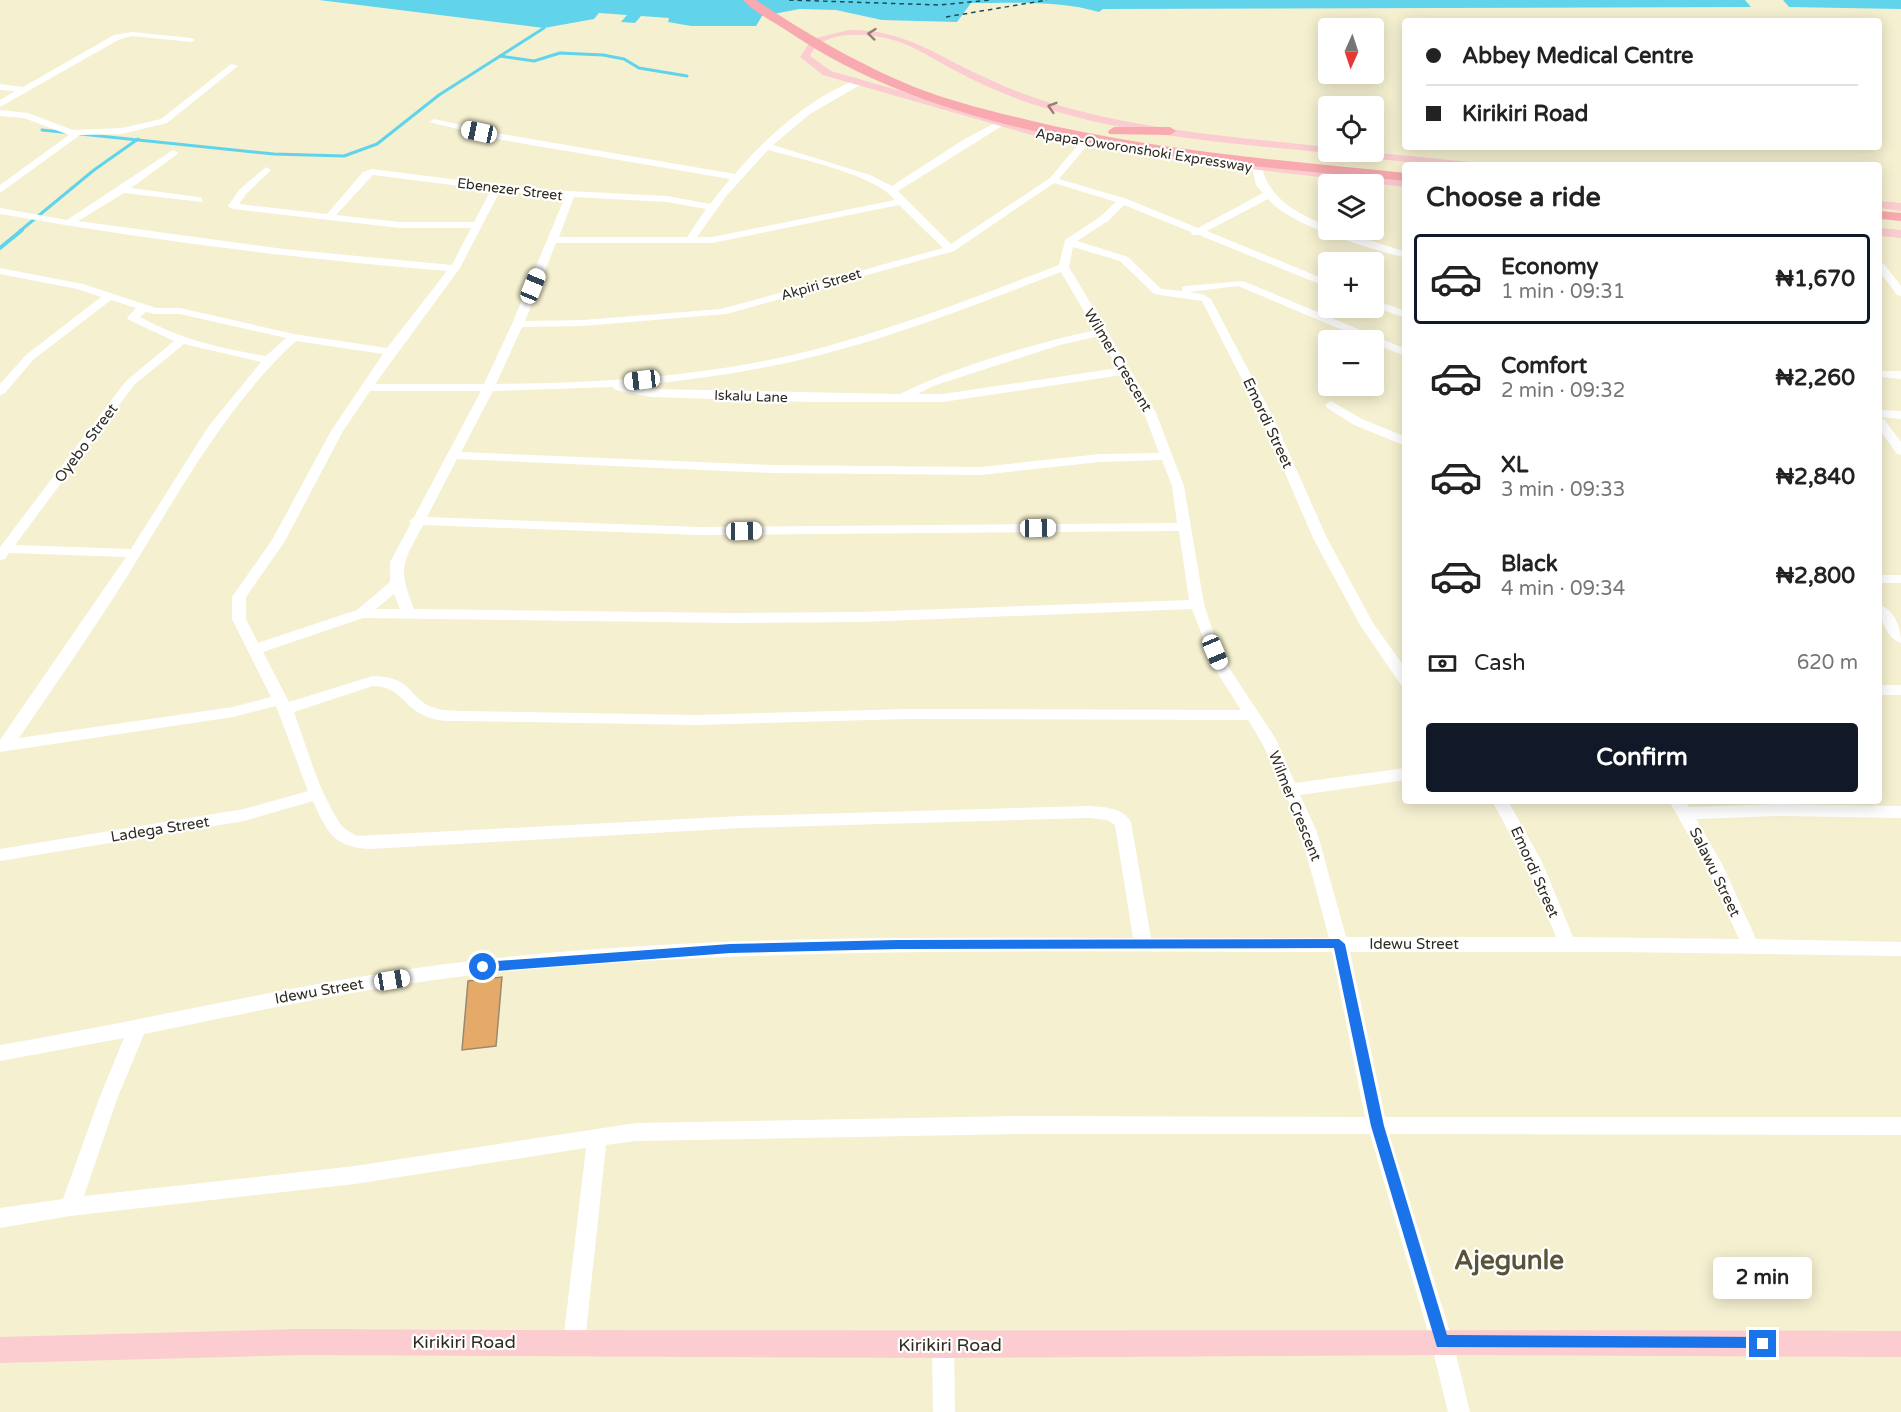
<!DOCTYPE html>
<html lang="en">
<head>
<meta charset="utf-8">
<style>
	:root { --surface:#fff; --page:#f2f2f2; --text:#222; --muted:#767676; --line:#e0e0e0; --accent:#111827 }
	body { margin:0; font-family:"Varela Round",sans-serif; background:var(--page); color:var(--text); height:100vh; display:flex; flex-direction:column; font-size:22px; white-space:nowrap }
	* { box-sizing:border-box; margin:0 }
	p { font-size:20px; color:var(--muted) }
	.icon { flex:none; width:33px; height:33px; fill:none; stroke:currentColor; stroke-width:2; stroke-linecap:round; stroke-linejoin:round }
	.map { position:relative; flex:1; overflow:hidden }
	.details { position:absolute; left:1402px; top:162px; width:480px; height:642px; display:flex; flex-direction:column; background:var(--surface); border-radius:6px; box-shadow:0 3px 15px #0003 }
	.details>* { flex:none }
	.hud { position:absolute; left:1402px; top:18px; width:480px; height:132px; border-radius:6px; box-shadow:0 3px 15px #0003; display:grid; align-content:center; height:132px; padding:0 24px; background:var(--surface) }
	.needle { width:39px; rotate:183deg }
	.tools { position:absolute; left:1318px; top:18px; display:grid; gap:12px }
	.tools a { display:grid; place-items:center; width:66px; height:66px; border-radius:6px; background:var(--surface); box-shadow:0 3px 15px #0003; font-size:30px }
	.end { position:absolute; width:27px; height:27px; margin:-14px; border:8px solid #1a73e8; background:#fff; box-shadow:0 0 0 3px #fff }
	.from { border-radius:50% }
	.bubble { position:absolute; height:42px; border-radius:6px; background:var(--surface); box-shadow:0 3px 15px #0003; font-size:20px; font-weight:700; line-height:42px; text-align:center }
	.car { position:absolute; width:18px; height:36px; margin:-18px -9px; border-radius:8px; box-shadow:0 0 4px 2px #0007; background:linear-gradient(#fff 24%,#345 0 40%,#fff 0 76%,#345 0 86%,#fff 0) }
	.hud b { display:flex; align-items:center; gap:21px; height:57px; font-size:22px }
	.hud b+b { border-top:2px solid var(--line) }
	.hud i { width:15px; height:15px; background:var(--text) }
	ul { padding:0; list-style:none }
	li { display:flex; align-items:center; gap:18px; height:90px; margin:0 12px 9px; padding:0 12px; border:3px solid transparent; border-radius:6px }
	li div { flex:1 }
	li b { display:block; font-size:22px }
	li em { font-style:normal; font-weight:700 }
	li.selected { border-color:var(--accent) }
	li>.icon { width:54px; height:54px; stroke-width:1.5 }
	h2 { padding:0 24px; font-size:27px; line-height:72px }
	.pay { display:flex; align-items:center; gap:15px; height:66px; padding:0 24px; font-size:22px }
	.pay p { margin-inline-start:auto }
	.cta { display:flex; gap:12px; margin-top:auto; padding:12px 24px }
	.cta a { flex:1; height:69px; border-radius:6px; background:var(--accent); color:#fff; font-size:24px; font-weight:700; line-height:69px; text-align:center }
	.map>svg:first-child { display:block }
	.water { fill:#61d4ec }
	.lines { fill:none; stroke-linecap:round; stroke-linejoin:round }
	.stream-far1 { stroke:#61d4ec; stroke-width:3 }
	.stream { stroke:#61d4ec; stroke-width:4 }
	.ferry { stroke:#1a4c56; stroke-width:1.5; stroke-dasharray:4.5 4; stroke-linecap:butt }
	.building { fill:#e6aa68; stroke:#9d8771; stroke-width:1.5 }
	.minor { fill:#fff; fill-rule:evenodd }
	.major { fill:#fbccd0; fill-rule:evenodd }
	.highway { fill:#f9aab0; fill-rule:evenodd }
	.oneway { stroke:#947c78 }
	.route { fill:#1a73e8 }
	.labels { text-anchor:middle; stroke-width:4.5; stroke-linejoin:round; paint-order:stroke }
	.far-street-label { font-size:14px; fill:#2e2c20; stroke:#fff }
	.street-label { font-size:15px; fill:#2e2c20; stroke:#fff }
	.near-street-label { font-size:18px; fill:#2e2c20; stroke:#fff }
	.near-district-label { font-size:26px; font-weight:bold; fill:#595439; stroke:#fff }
</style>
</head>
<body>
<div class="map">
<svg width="1901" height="1412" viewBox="0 0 1901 1412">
	<rect width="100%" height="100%" fill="#f5f0d0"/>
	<!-- water -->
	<g class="water">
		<path d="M319,0H1745L1751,7L1103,9L1099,12C1059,0 1012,3 971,3L957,22L882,20L836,10L800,9L762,16L756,26H691L668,22L669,18L641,16L635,23L621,22L627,15L599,13L594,19L544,28Z"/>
		<path d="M1783,0H1901V9L1789,7Z"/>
	</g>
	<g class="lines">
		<!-- stream-far1 -->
		<g class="stream-far1">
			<path d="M500,56L534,61L560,53L603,55L624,59L639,68L687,76"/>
			<path d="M42,130L274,154L344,156L377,144L439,95L544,28"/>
			<path d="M20,231L94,170L138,139"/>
		</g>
		<!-- stream -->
		<path class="stream" d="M0,248L22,230"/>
		<!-- ferry -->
		<g class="ferry">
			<path d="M789,0L940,5L990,0"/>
			<path d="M946,17L1047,0"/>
		</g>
	</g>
	<!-- building -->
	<path class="building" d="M502,977L496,1046L462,1050L468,981Z"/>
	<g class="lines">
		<!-- minor -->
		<g class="minor">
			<path d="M132,32L191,38L195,40L191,42L132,36L120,39L0,107V100L15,91L0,90V84L23,87L114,35Z"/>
			<path d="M231,64L238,66L167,123L122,134L80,135L0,193V185L69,135L24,118L0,116V110L28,113L73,130L122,128L161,119Z"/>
			<path d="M857,80L861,83L860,85L810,114L773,145L870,175L892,186L963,140L997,122L1005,124L898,191L951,244L1050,178L1082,140L1085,139L1090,142L1059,179L1127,199L1198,228L1263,193L1256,185L1252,168L1257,165L1262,168C1270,200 1299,215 1329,226V230H1338L1406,252V258C1369,248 1292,227 1268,199L1207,231L1329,281V288L1199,235H1192L1191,232L1124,205L1108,221L1077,241L1128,257L1161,289L1182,291V287L1186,286L1243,281L1406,349V356L1374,344V340H1366L1238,286L1189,292L1202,294L1211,299L1272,415L1327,538L1373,623L1406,669V686L1401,685L1360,625L1313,538L1260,415L1202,301L1154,294L1120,261L1073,247L1069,267L1156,413L1184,486L1204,604L1214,635L1229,668L1276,739L1295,783L1406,768V780L1300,795L1317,832L1346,937H1556L1526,863L1492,801H1508L1542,862L1573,937L1739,939L1706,866L1669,801H1685L1689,807L1778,804L1901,806V818L1778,816L1696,819L1722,864L1756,939L1901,942V956L1617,952H1350L1385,1117H1901V1135L1389,1134L1453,1342L1470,1412H1448L1431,1342L1370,1134H1022L636,1141L606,1145L585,1342L582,1350L574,1353L566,1350L563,1342L586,1148L355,1184L70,1216L0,1228V1208L63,1199L99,1099L124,1038L0,1061V1045C149,1020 296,983 446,964C673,935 905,937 1133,938L1115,825L1107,820L1090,818L741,828L370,849C333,847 327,832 313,801L244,821L0,861V849L244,809L308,791L276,706L233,717L0,752V740L126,557L9,553L5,559L0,560V547L126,381L174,341L129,320L127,318L136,308L111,300L34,359L4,394L0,395V384L26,355L101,297L77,289L0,274V268L83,284L156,308H180L294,334L387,348L447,271C297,259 148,240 0,214V208L67,220L173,150L178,153L176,155L131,188L198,197L202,198V202L124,193L78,221L284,249L452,265L471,228H400L233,209L228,206L239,190L266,167L271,170L269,172L246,194L239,204L327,214L363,172L372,169L530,189L667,196L710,204L730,179L502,140L429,122L434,119L502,134L735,174C765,138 813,95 857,80ZM768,150C800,159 876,175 895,200L712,237H697L727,195ZM373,175L491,190L474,222H400L336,215ZM1054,183L1116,202L1100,217L1065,240L1059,265C978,296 897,328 813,350C710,376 603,383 496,384L522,327L583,326L726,314L954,251ZM500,191L565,197L512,324L484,384H375L460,268ZM574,197L667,202L706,209L687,237H559ZM899,205L943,248L721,309L583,320L525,321L556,243H712ZM1061,272L1095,330C1034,344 956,366 900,394L651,389L631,386C694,380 758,371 820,355C902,334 982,302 1061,272ZM146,312L155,314H180L286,338L266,356C222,349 180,339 140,317ZM1099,336L1118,368L943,394H918L933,386L1060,345ZM296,341L383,354L331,431L272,540L232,597V619L271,697L233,707L19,738C55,685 92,632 126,578C178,495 224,407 296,341ZM184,344L261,362L208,427L131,549L15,545L134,385ZM1122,375L1144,413L1159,453L1100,454L980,467L771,465L461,452L493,391L613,387L615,390L651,397L810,402H943ZM370,391H481L414,517L409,521L411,523L390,562V582L357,610L258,643L246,619V597L285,541L343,431ZM457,459L771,473L980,475L1100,462L1162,460L1172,486L1177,523L699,527L427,517ZM423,525L699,535L1179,531L1189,600L861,612L733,613L414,609C397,568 403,563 423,525ZM394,594L400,609H376ZM1192,609L1215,669L1241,710L907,709L696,715L459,711C451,710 442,711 435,708C407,699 415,677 373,676L289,702L263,652L363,618L733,623L861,622ZM373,686C400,687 401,703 421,714C433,721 446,721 459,721L696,725L907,719L1248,720C1291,786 1309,863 1329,938H1151L1131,822C1123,808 1105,807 1090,806L741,816L357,836C350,832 343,829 339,822C318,789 307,748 294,712ZM1332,952L1365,1117L1022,1116L636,1123L355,1166L84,1196L117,1099L144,1034C266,1009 387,983 511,971C783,946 1058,952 1332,952Z"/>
			<path d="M1880,263L1884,264L1901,286V296L1897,295L1880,272Z"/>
			<path d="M1374,300L1406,311V318L1374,307Z"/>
			<path d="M1880,371H1901V379L1880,377Z"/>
			<path d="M1331,401L1362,419L1406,437V446L1354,425L1327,408L1325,405Z"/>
			<path d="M1880,410L1901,411V419L1880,417Z"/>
			<path d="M1880,418L1884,419L1901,442V455L1897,454L1880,430Z"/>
			<rect x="1880" y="575" width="21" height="8"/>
			<path d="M1880,605C1895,610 1901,629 1901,643C1887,639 1879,618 1880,605Z"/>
			<rect x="1880" y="685" width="21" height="10"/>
			<path d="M943,1334L951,1337L954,1345L955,1412H933L932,1345L935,1337Z"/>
		</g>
		<!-- major -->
		<g class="major">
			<path d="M849,30C896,29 930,50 971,71C996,83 1021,94 1047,102C1139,130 1234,137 1329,147V152H1334L1329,153C1228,143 1126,136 1029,103C1003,94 978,83 954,70C930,57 907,41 880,37C858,33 820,32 810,56L831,71L1033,129L1191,156L1406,180V187L1191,162L1032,135L823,75L800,57L812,39Z"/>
			<path d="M1335,152H1369L1470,162L1476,165H1436L1340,155Z"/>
			<path d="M1880,201L1901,203V211L1880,208Z"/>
			<path d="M1880,228L1901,230V238L1880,236Z"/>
			<path d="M300,1329C834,1332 1367,1329 1901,1331V1357L1442,1355L943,1358L300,1355L0,1363V1337Z"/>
		</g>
		<!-- highway -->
		<g class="highway">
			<path d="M743,0H756C802,31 848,58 898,80C938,98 982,109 1024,119C1149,150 1278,160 1406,173V181C1210,162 958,146 792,34C776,23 756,14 743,0Z"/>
			<path d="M1114,127H1170L1176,131L1170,135L1109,134L1108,131Z"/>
			<path d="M1880,211L1901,213V221L1880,219Z"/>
		</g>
	</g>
	<!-- one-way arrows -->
	<defs><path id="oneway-chevron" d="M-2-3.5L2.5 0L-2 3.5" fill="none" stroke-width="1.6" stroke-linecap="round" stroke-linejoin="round" transform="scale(1.5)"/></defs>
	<g class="oneway">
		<use href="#oneway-chevron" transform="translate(872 34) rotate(-174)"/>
		<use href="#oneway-chevron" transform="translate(1052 107) rotate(-163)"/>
	</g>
	<!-- route -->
	<path class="route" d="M1339,939L1345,944L1384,1126L1447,1335L1763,1337L1768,1339V1348L1437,1347L1371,1126L1334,948L898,949L730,953L483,972L477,967L483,962L730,944L898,940Z"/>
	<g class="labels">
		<!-- far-street labels -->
		<g class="far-street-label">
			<text transform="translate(1144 150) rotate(9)" y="5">Apapa-Oworonshoki Expressway</text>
			<text transform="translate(510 189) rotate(7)" y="5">Ebenezer Street</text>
			<text transform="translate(821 284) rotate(-16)" y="5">Akpiri Street</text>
			<text transform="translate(751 396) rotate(2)" y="5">Iskalu Lane</text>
		</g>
		<!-- street labels -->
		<g class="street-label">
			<text transform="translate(1118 360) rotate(59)" y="5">Wilmer Crescent</text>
			<text transform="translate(1268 423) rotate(65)" y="5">Emordi Street</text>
			<text transform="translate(86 443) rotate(-53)" y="5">Oyebo Street</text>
			<text transform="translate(1295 806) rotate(68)" y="5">Wilmer Crescent</text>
			<text transform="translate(160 829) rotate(-9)" y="5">Ladega Street</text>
			<text transform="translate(1535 872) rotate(66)" y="5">Emordi Street</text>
			<text transform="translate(1715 872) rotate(64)" y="5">Salawu Street</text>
			<text x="1414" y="949">Idewu Street</text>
			<text transform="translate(319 991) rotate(-10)" y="5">Idewu Street</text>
		</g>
		<!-- near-street labels -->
		<g class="near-street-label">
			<text x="464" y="1348">Kirikiri Road</text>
			<text x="950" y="1351">Kirikiri Road</text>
		</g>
		<!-- near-district labels -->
		<g class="near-district-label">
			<text x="1509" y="1269">Ajegunle</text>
		</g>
	</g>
</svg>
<div class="tools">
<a><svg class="needle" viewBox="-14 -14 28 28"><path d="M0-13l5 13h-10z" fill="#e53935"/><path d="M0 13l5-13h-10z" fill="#767676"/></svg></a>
<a><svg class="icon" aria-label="locate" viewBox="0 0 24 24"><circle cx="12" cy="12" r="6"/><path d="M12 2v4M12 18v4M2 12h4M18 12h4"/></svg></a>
<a><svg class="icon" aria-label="layers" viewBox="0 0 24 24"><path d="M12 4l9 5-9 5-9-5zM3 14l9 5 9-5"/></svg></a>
<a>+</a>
<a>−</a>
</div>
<i class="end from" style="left:483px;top:967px"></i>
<i class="end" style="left:1763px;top:1344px"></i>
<div class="bubble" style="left:1713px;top:1257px;width:99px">2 min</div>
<i class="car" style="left:479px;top:132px;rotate:282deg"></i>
<i class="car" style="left:533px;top:286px;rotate:22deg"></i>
<i class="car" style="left:642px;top:380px;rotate:263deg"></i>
<i class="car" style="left:1038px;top:528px;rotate:89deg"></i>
<i class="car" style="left:744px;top:531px;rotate:89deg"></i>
<i class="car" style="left:1215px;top:652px;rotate:157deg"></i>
<i class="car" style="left:392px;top:980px;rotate:81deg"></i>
<div class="hud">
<b><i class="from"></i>Abbey Medical Centre</b>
<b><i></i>Kirikiri Road</b>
</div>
<section class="details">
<h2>Choose a ride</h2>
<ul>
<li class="selected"><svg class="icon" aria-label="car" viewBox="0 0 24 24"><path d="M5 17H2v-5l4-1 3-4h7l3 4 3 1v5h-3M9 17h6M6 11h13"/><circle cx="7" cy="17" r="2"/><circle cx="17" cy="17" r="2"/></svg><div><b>Economy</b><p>1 min · 09:31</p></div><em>₦1,670</em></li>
<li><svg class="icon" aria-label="car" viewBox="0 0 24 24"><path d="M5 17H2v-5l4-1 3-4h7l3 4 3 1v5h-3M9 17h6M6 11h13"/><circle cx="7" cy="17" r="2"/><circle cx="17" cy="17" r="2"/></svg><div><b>Comfort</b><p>2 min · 09:32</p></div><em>₦2,260</em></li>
<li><svg class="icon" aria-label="car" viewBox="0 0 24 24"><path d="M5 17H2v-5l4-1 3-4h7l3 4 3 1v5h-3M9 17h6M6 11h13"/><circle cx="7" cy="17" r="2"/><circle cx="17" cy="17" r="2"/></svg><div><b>XL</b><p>3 min · 09:33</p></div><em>₦2,840</em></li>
<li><svg class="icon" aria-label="car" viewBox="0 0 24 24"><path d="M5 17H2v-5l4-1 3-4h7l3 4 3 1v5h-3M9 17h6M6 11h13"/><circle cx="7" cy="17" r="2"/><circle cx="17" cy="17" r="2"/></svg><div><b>Black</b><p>4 min · 09:34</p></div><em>₦2,800</em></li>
</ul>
<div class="pay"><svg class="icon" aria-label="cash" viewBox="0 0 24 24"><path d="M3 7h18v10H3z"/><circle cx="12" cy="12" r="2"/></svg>Cash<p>620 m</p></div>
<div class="cta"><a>Confirm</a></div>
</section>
</div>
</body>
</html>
